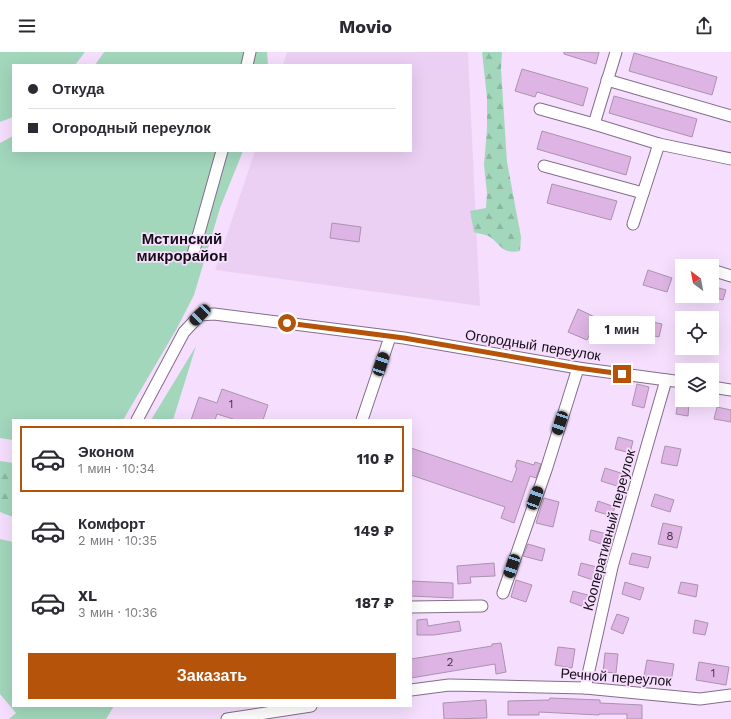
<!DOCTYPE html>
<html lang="ru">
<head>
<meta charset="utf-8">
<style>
	:root { --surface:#fff; --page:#f2f2f3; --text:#2b2b33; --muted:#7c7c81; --line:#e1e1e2; --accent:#b45309 }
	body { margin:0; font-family:"Work Sans",sans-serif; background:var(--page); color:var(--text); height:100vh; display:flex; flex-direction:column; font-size:15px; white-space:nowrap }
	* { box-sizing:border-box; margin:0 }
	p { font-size:13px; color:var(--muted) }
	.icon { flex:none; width:22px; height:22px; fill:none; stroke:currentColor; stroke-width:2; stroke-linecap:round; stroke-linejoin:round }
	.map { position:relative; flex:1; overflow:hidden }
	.side { position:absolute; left:12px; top:367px; width:400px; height:288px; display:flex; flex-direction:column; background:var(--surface); border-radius:0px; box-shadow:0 4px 16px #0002 }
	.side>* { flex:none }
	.guide { position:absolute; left:12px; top:12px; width:400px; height:88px; border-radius:0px; box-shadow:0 4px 16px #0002; display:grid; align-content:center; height:88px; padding:0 16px; background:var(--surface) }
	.needle { width:26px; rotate:328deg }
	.controls { position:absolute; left:675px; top:207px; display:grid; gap:8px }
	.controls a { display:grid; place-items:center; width:44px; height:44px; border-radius:0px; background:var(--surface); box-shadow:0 4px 16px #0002; font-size:20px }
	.end { position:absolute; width:18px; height:18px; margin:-9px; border:5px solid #b45309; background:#fff; box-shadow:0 0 0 2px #fff }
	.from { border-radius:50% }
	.bubble { position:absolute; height:28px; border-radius:0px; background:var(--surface); box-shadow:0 4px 16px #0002; font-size:13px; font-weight:700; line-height:28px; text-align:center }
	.car { position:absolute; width:12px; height:24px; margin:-12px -6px; border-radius:5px; box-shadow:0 0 3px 1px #0007; background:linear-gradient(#222 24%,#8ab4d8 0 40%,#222 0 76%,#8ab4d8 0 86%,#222 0) }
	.guide b { display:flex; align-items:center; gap:14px; height:38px; font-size:15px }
	.guide b+b { border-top:1px solid var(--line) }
	.guide i { width:10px; height:10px; background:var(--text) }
	ul { padding:7px 0 0; list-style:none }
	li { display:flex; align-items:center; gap:12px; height:66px; margin:0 8px 6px; padding:0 8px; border:2px solid transparent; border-radius:0px }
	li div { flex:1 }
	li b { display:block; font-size:15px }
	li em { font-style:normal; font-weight:700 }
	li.current { border-color:var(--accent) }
	li>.icon { width:36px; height:36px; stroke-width:1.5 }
	.button { display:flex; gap:8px; margin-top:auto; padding:8px 16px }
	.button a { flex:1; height:46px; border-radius:0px; background:var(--accent); color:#fff; font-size:16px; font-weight:700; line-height:46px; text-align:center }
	header { display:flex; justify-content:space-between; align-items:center; height:52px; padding:0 16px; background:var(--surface); font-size:18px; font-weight:700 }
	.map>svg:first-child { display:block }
	.built { fill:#ebd0f4 }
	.grass { fill:#a2d7bc }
	.forest { fill:url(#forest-firs) }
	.building { fill:#ddb4e3; stroke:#aa93ae }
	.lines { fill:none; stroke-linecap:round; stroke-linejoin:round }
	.minor-casing { stroke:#826e89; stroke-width:13 }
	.minor { stroke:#fff; stroke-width:11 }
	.route { stroke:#b45309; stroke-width:5 }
	.labels { text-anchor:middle; stroke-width:3.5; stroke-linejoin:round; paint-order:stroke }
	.number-label { font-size:12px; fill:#47374a }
	.street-label { font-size:14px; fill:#150d17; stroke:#f6dffe }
	.neighbourhood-label { font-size:15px; font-weight:bold; fill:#150d17; stroke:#f6dffe }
</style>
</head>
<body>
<header><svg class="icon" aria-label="menu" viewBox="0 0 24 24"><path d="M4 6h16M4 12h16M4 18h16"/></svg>Movio<svg class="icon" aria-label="share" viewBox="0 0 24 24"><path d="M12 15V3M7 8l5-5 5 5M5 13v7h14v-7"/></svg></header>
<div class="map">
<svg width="731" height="667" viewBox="0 0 731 667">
	<defs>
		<pattern id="forest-firs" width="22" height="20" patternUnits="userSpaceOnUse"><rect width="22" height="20" fill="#a2d7bc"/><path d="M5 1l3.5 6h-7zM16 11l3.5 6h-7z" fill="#8bb7a1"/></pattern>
	</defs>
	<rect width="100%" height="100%" fill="#f6dffe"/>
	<!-- built -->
	<path class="built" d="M287,0H468L480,254L215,218L255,99H411V13H283Z"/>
	<!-- grass -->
	<g class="grass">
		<path d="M0,0H85L75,13H13V65L0,70Z"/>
		<path d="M104,0H267L268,13H95Z"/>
		<path d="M13,84V99H243L220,156L194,243L176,278L123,368H13V388L0,386V91Z"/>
		<path d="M196,294L173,368H151Z"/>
		<path d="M0,487L13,490V654H114L106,667H9L16,661L0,642Z"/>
	</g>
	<!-- forest -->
	<g class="forest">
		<path d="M482,0H502L501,17L507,110L521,185L520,199C502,202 502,194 490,185C486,182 479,182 474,180L470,159L486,156L487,141L484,113L487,77V46Z"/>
		<path d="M0,409L13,411V465L0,460Z"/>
	</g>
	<!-- building -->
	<g class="building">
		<path d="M564,0H599L596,12L564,2Z"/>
		<path d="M634,1L717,25L712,43L629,19Z"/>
		<path d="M522,17L588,36L583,54L537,40L535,45L515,39Z"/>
		<path d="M614,44L697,67L692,85L609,61Z"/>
		<path d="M542,79L631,105L626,123L537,97Z"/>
		<path d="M552,132L617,149L611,168L547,151Z"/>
		<path d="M332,171L361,175L359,190L330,186Z"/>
		<path d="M648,218L672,226L667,240L643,233Z"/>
		<path d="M712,234L726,238L723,248L712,245Z"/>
		<path d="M578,257L597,266L587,288L568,280Z"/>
		<path d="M648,269L662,272L659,285L645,282Z"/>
		<path d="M637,332L649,335L644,356L632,353Z"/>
		<path d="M222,337L268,353L263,368H236L217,362L215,368H191L199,345L217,351Z"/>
		<path d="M678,350L689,351L688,364L676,362Z"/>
		<path d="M717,355L731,358V370L714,367Z"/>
		<path d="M618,385L633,389L630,401L615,397Z"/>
		<path d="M665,394L681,397L677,414L661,411Z"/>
		<path d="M411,396L512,430L517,416L515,415L517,408L534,413L535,410L541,412L536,426L530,424L514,471L501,466L505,455L411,423Z"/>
		<path d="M605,416L624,422L620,435L601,429Z"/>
		<path d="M655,442L674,448L670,460L651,454Z"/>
		<path d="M544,446L559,450L553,475L536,471Z"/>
		<path d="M598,449L615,455L612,464L595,459Z"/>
		<path d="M663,471L682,475L677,496L658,492Z"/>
		<path d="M591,478L607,482L604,493L589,488Z"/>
		<path d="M528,492L545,497L542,509L523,504Z"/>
		<path d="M632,501L651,505L648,516L629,512Z"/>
		<path d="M494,511L495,524L470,525L471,531L458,532L457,514Z"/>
		<path d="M581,511L597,515L593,528L578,523Z"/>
		<path d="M516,528L532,533L526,550L511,545Z"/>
		<path d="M411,529L453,531V546L411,544Z"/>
		<path d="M625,530L644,536L640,548L622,542Z"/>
		<path d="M681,530L698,533L696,545L678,541Z"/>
		<path d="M573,539L591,544L587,556L570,550Z"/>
		<path d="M617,562L629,566L623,582L611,577Z"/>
		<path d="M427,567L428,574L459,569L461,579L434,583H417V568Z"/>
		<path d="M695,568L708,571L705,583L693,581Z"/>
		<path d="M501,591L506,620L496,622L495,612L411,626V607L492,594V592Z"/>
		<path d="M558,595L575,597L572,616L555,613Z"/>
		<path d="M605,601L618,602L616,621L603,620Z"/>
		<path d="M647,608L674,612L671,630L644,624Z"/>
		<path d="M699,610L729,615L726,633L696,628Z"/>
		<path d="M550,646L600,648V651L642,653V667H627V662H599V663L539,660V663H508V649L549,648Z"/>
		<path d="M486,648L487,666L444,667L443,651Z"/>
	</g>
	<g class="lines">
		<!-- minor casing -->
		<g class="minor-casing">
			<g id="minor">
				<path d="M616,0L594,72L659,92L731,107"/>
				<path d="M247,13L250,0"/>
				<path d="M607,28L731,64"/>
				<path d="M540,57L594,72"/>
				<path d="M544,114L643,141"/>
				<path d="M633,172L659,92"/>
				<path d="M193,202L222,99"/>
				<path d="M712,218L731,224"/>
				<path d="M712,335L731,338"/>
				<path d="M137,368L184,280L200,263L214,262L404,286L578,316L682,330"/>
				<path d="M362,368L390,285"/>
				<path d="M503,541L546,418L578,316"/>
				<path d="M411,555L482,554"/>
				<path d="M585,636L612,515L666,328"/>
				<path d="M411,638L449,633L585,636L700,647L731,643"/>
				<path d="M227,667L311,654"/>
			</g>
		</g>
		<!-- minor -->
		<use href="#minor" class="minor"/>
	</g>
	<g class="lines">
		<!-- route -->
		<path class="route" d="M287,271L404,286L578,316L622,322"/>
	</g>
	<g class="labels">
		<!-- number labels -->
		<g class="number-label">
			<text x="231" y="356">1</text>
			<text x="670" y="488">8</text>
			<text x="450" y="614">2</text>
			<text x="713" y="625">1</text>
		</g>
		<!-- street labels -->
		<g class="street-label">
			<text transform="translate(533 293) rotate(9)" y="5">Огородный переулок</text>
			<text transform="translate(609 478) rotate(-75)" y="5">Кооперативный переулок</text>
			<text transform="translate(616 625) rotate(4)" y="5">Речной переулок</text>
		</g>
		<!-- neighbourhood labels -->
		<g class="neighbourhood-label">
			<text x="182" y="192">Мстинский<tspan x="182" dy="17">микрорайон</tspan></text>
		</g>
	</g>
</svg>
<div class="controls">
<a><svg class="needle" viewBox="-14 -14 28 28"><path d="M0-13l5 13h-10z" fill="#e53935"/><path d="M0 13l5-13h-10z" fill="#7c7c81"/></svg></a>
<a><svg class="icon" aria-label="locate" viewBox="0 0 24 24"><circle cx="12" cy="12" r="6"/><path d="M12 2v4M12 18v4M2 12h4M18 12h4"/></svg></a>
<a><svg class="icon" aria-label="layers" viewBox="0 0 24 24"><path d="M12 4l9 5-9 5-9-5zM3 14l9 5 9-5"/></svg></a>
</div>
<i class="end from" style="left:287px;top:271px"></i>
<i class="end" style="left:622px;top:322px"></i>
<div class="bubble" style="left:589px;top:264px;width:66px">1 мин</div>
<i class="car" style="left:200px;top:263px;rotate:225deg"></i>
<i class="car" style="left:381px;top:312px;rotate:18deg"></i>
<i class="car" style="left:560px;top:371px;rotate:198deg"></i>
<i class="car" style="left:535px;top:446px;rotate:20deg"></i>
<i class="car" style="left:512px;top:514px;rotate:199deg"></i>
<div class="guide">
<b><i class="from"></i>Откуда</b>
<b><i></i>Огородный переулок</b>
</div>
<section class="side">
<ul>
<li class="current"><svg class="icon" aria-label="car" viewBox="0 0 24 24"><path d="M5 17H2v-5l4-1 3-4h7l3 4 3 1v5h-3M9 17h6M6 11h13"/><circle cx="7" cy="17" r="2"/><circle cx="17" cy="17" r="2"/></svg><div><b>Эконом</b><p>1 мин · 10:34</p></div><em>110 ₽</em></li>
<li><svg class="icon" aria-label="car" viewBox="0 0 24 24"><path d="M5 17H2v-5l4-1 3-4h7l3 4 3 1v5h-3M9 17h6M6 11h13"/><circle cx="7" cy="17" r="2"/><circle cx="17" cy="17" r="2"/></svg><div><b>Комфорт</b><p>2 мин · 10:35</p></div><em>149 ₽</em></li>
<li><svg class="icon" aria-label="car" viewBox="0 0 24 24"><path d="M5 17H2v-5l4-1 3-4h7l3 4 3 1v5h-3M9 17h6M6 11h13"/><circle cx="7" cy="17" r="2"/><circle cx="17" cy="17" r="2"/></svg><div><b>XL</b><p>3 мин · 10:36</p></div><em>187 ₽</em></li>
</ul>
<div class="button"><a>Заказать</a></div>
</section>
</div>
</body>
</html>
